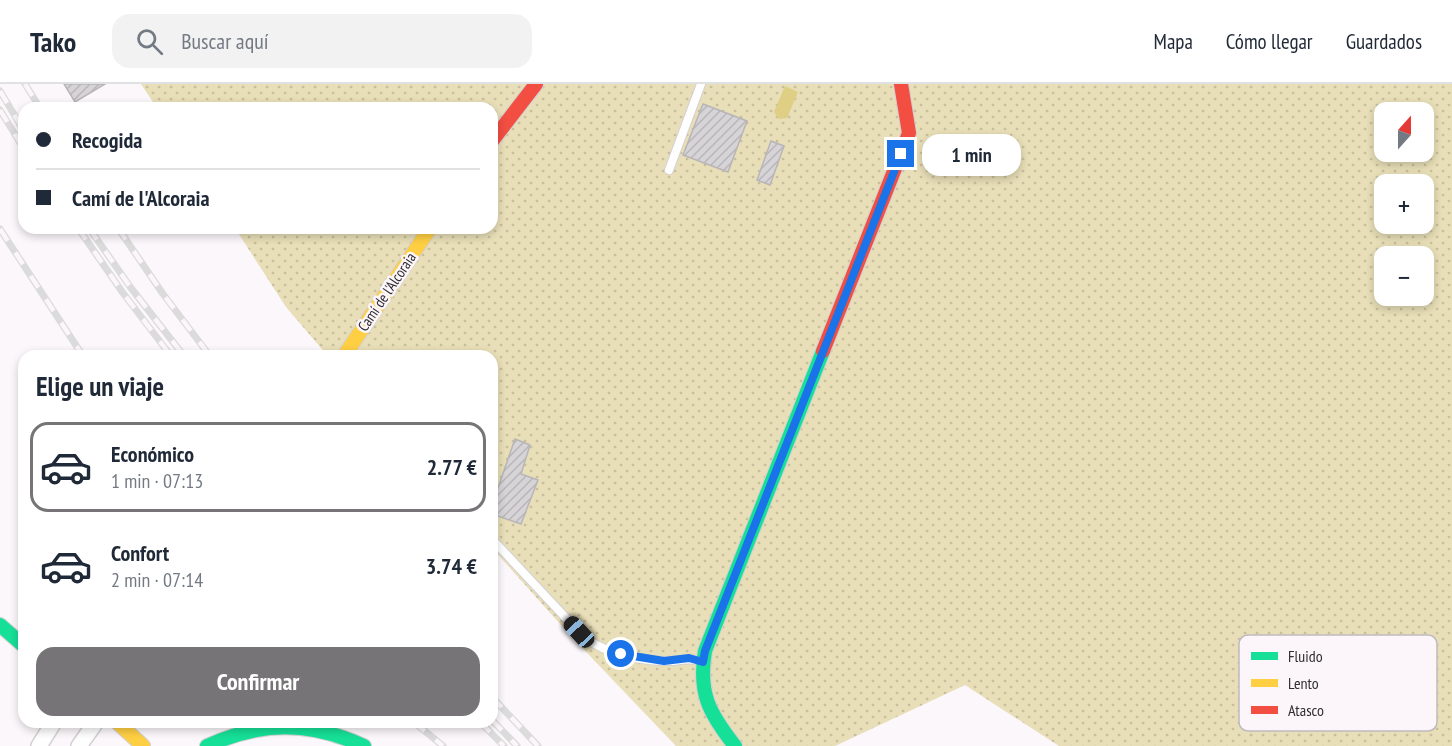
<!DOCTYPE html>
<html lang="es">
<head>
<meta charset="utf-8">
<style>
	:root { --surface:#fff; --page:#f2f2f3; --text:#1f2937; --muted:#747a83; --line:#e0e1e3; --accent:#767476 }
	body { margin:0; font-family:"PT Sans Narrow",sans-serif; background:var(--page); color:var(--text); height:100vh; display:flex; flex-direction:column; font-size:22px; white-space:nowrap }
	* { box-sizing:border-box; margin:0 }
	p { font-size:20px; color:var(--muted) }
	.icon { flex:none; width:33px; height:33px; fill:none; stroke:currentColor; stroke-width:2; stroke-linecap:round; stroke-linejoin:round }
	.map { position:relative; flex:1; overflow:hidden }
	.drawer { position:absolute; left:18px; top:266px; width:480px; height:378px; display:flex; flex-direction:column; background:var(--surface); border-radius:18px; box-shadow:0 3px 9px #0003 }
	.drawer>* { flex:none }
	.top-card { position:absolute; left:18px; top:18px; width:480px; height:132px; border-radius:18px; box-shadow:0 3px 9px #0003; display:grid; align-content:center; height:132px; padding:0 18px; background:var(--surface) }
	.needle { width:39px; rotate:21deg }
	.fabs { position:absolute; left:1374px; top:18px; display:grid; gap:12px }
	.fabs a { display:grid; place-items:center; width:60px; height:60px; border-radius:12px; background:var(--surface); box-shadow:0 3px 9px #0003; font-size:30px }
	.end { position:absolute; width:27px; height:27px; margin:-14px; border:8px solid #1a73e8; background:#fff; box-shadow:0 0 0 3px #fff }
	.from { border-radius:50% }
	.bubble { position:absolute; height:42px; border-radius:18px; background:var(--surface); box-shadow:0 3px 9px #0003; font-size:20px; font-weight:600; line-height:42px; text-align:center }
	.car { position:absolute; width:18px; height:36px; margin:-18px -9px; border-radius:8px; box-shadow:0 0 4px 2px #0007; background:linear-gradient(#222 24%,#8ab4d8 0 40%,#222 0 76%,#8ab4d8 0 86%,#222 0) }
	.top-card b { display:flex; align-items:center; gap:21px; height:57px; font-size:22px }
	.top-card b+b { border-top:2px solid var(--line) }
	.top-card i { width:15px; height:15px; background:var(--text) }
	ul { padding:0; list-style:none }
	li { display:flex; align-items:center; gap:18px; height:90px; margin:0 12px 9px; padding:0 6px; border:3px solid transparent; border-radius:18px }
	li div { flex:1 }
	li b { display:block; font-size:22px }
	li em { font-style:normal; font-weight:600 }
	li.selected { border-color:var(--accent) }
	li>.icon { width:54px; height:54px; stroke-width:1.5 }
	h2 { padding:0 18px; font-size:27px; line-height:72px }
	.cta { display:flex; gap:12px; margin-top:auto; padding:12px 18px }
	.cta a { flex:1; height:69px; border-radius:18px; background:var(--accent); color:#fff; font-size:24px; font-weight:600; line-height:69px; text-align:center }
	header { display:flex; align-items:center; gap:36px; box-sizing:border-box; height:84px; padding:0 30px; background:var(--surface); border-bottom:2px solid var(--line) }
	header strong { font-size:28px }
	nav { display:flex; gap:33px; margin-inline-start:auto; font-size:21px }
	.search { width:420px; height:54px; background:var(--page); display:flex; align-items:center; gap:15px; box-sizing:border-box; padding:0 21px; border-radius:18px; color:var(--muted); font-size:22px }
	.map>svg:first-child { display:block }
	.grass { fill:url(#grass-dots); fill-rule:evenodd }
	.water { fill:#decf84 }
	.building { fill:url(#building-hatch); stroke:#b7b5b7; stroke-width:1.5 }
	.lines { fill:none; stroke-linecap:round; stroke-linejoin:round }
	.lane-casing { stroke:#d3d0d2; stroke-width:10 }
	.street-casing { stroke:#d3d0d2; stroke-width:18 }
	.fast-casing { stroke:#d3d0d2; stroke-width:16 }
	.slow-casing { stroke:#d3d0d2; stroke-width:16 }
	.jam-casing { stroke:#d3d0d2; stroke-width:16 }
	.lane { stroke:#fefefe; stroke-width:8 }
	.street { stroke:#fefefe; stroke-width:15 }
	.fast { stroke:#16e098; stroke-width:14 }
	.slow { stroke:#ffcf43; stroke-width:14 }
	.jam { stroke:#f24e42; stroke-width:14 }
	.rail-casing { stroke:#dcdbdb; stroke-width:7 }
	.rail { stroke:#fcf6fb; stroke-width:4.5; stroke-dasharray:14; stroke-linecap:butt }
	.route { stroke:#1a73e8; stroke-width:8 }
	.labels { text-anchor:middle; stroke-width:5; stroke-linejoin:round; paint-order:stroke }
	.street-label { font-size:15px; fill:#2f2d2f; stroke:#fcf6fb }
	.key { fill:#fcf6fb; stroke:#bebabe; stroke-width:1.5 }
	.key-label { font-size:16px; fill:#2f2d2f }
</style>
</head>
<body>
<header>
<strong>Tako</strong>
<div class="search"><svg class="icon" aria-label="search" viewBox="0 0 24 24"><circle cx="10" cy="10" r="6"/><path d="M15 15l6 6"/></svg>Buscar aquí</div>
<nav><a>Mapa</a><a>Cómo llegar</a><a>Guardados</a></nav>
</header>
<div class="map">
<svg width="1452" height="662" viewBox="0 0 1452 662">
	<defs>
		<pattern id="grass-dots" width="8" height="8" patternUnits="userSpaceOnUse" patternTransform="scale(1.5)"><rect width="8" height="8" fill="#e8deb7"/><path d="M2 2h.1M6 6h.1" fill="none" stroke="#c7bf9e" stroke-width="1.8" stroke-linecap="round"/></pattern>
		<pattern id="building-hatch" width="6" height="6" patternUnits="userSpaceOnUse" patternTransform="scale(1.5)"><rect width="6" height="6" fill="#d7d4d7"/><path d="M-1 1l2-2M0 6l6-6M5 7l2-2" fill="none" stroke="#b9b6b9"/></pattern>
	</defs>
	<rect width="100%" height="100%" fill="#fbf7fa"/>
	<!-- grass -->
	<path class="grass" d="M141,0H1452V662H1059L965,601L835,662H676L569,550L492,464V272L327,271L286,223L235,144H492V24H157ZM1384,28H1424V68H1384ZM1384,100H1424V140H1384ZM1384,172H1424V212H1384Z"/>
	<!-- water -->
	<path class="water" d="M785,2L798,8L787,34L779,35L774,28Z"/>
	<!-- building -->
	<g class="building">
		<path d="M64,0H105L75,18Z"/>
		<path d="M703,20L747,37L728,88L683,71Z"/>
		<path d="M771,57L784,62L770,101L757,96Z"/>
		<path d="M515,355L530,361L521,390L538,396L521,440L492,430V421Z"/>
	</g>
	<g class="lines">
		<!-- lane casing -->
		<g class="lane-casing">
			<g id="lane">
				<path d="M669,86L701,0"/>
				<path d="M492,455L579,548C601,569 634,576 664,577C679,578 683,573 702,577"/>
			</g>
		</g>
		<!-- street casing -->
		<g class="street-casing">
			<g id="street">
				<path d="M39,662L54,638"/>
				<path d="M79,662L96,638"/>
			</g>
		</g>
		<!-- fast casing -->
		<g class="fast-casing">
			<g id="fast">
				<path d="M0,541L24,562"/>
				<path d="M207,662C262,637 309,637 364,662"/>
				<path d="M735,662C709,629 698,609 705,567L823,267"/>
			</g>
		</g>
		<!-- slow casing -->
		<g class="slow-casing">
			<g id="slow">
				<path d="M344,272L430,144"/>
				<path d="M117,638L143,662"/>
			</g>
		</g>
		<!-- jam casing -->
		<g class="jam-casing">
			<g id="jam">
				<path d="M492,57L536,0"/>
				<path d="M823,267L909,49L901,0"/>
			</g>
		</g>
		<!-- lane -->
		<use href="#lane" class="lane"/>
		<!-- street -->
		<use href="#street" class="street"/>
		<!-- fast -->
		<use href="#fast" class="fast"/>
		<!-- slow -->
		<use href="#slow" class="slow"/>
		<!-- jam -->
		<use href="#jam" class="jam"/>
		<!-- rail casing -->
		<g class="rail-casing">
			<g id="rail">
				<path d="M25,0L40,24"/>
				<path d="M0,7L24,47"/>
				<path d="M0,26L24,65"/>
				<path d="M78,144L123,209L171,272"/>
				<path d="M89,144L131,204L184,272"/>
				<path d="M118,144L163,210L210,272"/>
				<path d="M0,145L83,272"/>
				<path d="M492,613L538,662"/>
				<path d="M492,636L517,662"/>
				<path d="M414,638L443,662"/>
				<path d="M480,638L504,662"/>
			</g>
		</g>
		<!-- rail -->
		<use href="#rail" class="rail"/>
	</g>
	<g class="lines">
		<!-- route -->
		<path class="route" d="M621,570L664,577L689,574L703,578L705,567L901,70"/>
	</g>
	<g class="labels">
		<!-- street labels -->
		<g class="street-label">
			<text transform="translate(387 208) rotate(-56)" y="5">Camí de l'Alcoraia</text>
		</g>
	</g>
	<!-- legend -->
	<rect x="1239" y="551" width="198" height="96" rx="9" class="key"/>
	<rect x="1251" y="568" width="27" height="8" fill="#16e098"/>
	<rect x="1251" y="595" width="27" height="8" fill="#ffcf43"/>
	<rect x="1251" y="622" width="27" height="8" fill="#f24e42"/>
	<g class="key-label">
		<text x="1288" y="578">Fluido</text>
		<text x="1288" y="605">Lento</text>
		<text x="1288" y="632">Atasco</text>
	</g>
</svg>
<div class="fabs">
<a><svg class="needle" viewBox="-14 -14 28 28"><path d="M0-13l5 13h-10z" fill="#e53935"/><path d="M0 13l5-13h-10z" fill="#747a83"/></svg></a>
<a>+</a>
<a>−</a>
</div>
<i class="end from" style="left:621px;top:570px"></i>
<i class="end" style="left:901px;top:70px"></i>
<div class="bubble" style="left:922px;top:50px;width:99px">1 min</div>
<i class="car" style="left:579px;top:548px;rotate:317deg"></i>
<div class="top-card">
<b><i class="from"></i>Recogida</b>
<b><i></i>Camí de l'Alcoraia</b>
</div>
<section class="drawer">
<h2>Elige un viaje</h2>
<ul>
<li class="selected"><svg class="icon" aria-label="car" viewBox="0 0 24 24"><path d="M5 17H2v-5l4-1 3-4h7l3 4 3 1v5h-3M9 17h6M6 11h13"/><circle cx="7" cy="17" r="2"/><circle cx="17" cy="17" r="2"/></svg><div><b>Económico</b><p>1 min · 07:13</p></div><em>2.77 €</em></li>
<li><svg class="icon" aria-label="car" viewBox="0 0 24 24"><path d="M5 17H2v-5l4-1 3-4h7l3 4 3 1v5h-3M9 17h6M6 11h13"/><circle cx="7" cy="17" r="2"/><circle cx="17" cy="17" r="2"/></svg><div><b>Confort</b><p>2 min · 07:14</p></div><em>3.74 €</em></li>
</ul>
<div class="cta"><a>Confirmar</a></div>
</section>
</div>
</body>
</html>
